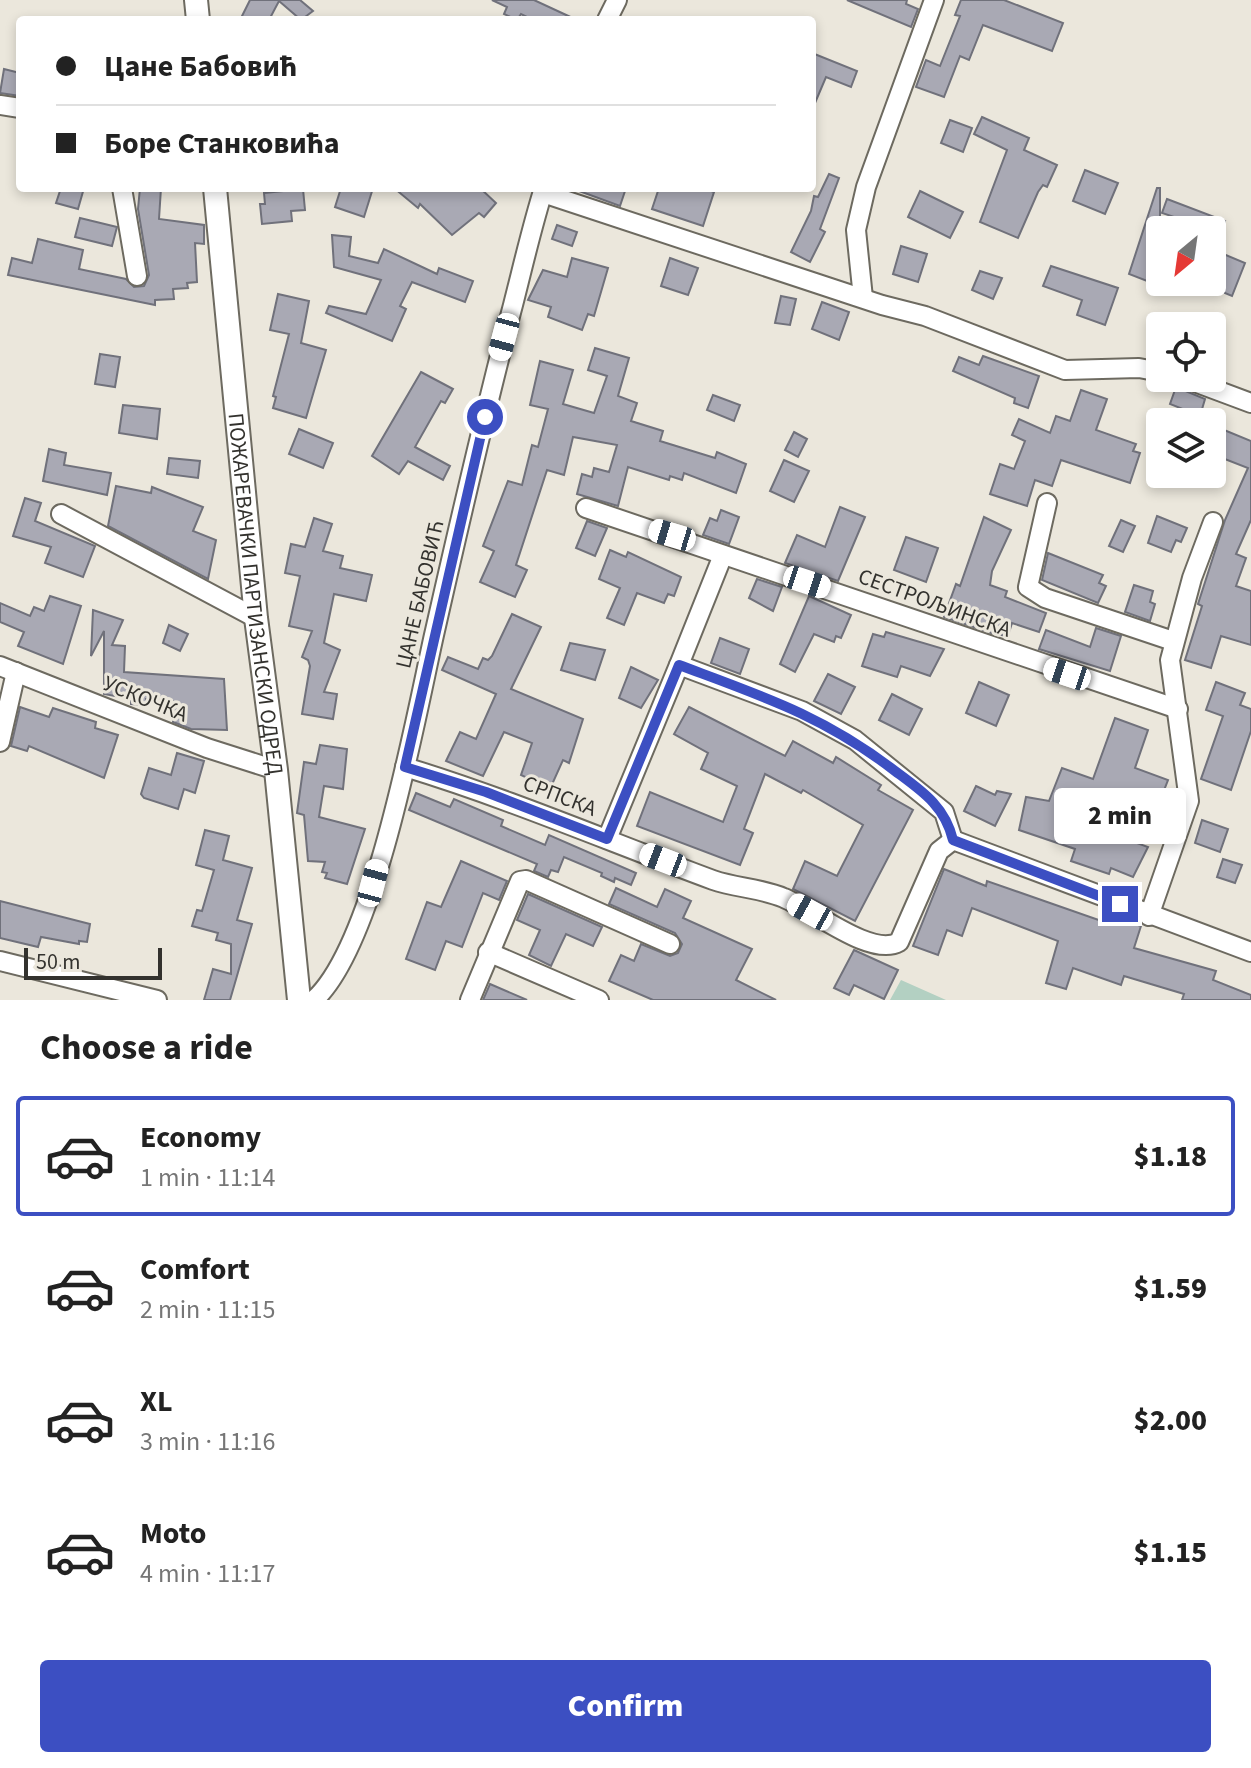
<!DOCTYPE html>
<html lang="en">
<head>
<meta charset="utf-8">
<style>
	:root { --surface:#fff; --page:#f6f6f6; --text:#222; --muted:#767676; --line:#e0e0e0; --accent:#3c4fc2 }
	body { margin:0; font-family:"Source Sans 3",sans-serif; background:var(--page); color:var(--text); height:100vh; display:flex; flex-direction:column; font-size:30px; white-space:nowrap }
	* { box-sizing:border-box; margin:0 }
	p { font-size:26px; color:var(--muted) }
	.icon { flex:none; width:44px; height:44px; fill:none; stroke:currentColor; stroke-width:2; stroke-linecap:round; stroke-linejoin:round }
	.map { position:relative; height:1000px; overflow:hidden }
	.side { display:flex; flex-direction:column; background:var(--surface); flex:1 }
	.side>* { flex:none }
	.top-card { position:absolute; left:16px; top:16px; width:800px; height:176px; border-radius:8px; box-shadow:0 4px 12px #0003; display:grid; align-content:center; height:176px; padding:0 40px; background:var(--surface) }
	.needle { width:52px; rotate:209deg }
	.tools { position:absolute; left:1146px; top:216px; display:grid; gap:16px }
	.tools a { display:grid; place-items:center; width:80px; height:80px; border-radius:8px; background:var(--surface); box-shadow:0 4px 12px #0003; font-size:40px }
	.scale { position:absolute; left:24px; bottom:20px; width:138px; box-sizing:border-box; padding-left:8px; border:4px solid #33322e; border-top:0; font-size:22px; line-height:28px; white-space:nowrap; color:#33322e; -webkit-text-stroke:6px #ebe7dc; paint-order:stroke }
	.end { position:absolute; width:36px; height:36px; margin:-18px; border:10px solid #3c4fc2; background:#fff; box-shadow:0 0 0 4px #fff }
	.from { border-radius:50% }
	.bubble { position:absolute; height:56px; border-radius:8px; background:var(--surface); box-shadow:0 4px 12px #0003; font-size:26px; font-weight:800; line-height:56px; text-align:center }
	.car { position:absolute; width:24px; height:48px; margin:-24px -12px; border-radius:10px; box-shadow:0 0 6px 2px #0007; background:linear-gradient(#fff 24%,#345 0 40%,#fff 0 76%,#345 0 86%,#fff 0) }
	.top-card b { display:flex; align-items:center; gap:28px; height:76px; font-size:30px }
	.top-card b+b { border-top:2px solid var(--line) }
	.top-card i { width:20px; height:20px; background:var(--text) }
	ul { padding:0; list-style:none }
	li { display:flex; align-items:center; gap:24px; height:120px; margin:0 16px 12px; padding:0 24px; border:4px solid transparent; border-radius:8px }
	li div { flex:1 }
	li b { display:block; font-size:30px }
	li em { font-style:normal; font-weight:800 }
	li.selected { border-color:var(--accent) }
	li>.icon { width:72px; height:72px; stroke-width:1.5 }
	h2 { padding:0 40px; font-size:36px; line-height:96px }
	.cta { display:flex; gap:16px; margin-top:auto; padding:16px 40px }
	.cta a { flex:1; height:92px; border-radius:8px; background:var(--accent); color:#fff; font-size:32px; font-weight:800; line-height:92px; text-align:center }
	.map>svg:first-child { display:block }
	.green { fill:#b3d0c2 }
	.building { fill:#a9a9b4; stroke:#70717b; stroke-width:2 }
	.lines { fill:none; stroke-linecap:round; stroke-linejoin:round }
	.minor-casing { stroke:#6d6a60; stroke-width:22 }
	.tertiary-casing { stroke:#6d6a60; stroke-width:26 }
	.minor { stroke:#fff; stroke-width:18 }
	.tertiary { stroke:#fff; stroke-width:22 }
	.route { stroke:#3c4fc2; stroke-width:10 }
	.labels { text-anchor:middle; stroke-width:6; stroke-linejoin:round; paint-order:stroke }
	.street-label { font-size:22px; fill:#33322e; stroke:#ebe7dc }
</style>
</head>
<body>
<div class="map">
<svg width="1251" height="1000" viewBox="0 0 1251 1000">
	<rect width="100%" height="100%" fill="#ebe7dc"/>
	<!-- green -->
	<path class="green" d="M901,980L946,1000H890Z"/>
	<!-- building -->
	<g class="building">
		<path d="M250,0H300L313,11L301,20L279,1L269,20H240Z"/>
		<path d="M492,0H534L577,20H533L521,14L517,20L504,14L507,7Z"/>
		<path d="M847,0H907L906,4L918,9L911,27Z"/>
		<path d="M961,0H1004L1063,23L1052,51L983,25L969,60L960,56L944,97L916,87L926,60L940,66L960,16L955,15Z"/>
		<path d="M812,53L857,71L851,87L826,77L812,110Z"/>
		<path d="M4,69L20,73V96L0,93Z"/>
		<path d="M982,117L1029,138L1024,150L1057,165L1047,187L1043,185L1038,192L1018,238L980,222L1007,150L974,134Z"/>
		<path d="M950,120L972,128L963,152L941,143Z"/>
		<path d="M1085,170L1118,183L1105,214L1073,201Z"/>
		<path d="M829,174L839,178L820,229L825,232L810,262L791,252L811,211L814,196L818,197Z"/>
		<path d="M61,188H84L78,209L56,203Z"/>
		<path d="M140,188H161L159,219L204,225V244L195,243L197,282L187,283L188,288L173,289L174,299L155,300V305L8,275L12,258L32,263L38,239L83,250L79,269L126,279L134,287L144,286L149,275L138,209Z"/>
		<path d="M341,188H373L364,217L335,207Z"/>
		<path d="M394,188H480L496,203L484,217L479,213L452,235L420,204L418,208Z"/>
		<path d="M571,188H626L620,206Z"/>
		<path d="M659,188H703L714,192L703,226L652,209Z"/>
		<path d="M1157,188H1160V286L1129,274Z"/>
		<path d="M303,189L305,210L291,211L292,221L262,224L260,204H265L264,193Z"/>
		<path d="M920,191L963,212L950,238L908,217Z"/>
		<path d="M1167,199L1225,221L1219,236L1212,230L1162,213Z"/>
		<path d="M80,218L117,227L112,246L75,237Z"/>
		<path d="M557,225L577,232L572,246L552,239Z"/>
		<path d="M332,235L351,237L349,256L378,263L384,249L437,274L439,268L473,281L465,302L412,282L400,306L406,309L392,341L326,313L329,306L366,314L381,280L334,267Z"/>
		<path d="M901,246L927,254L918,282L893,274Z"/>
		<path d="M1221,253L1245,263L1232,296L1208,286Z"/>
		<path d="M572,258L608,268L594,316L588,314L582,330L548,317L551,307L528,300L543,270L567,277Z"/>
		<path d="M670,258L698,268L688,295L661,286Z"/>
		<path d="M1051,266L1118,288L1105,325L1077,315L1082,300L1043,286Z"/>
		<path d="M980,271L1002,278L993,299L972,290Z"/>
		<path d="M278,294L309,301L301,343L326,350L306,418L273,408L276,397L273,396L289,334L270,330Z"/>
		<path d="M781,296L796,299L790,325L775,323Z"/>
		<path d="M822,302L849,312L839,340L812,329Z"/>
		<path d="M595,348L629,358L618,396L637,403L631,421L663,431L660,441L715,458L717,452L746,464L736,493L684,473L682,480L670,476L669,480L628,467L618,506L577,494L582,474L592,477L594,468L609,472L617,445L573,437L564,475L547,470L516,565L527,570L515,597L480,582L494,551L483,546L508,481L522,485L532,445L538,447L548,409L530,405L540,361L573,370L563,404L594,413L607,376L588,370Z"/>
		<path d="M100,354L120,357L115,387L95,384Z"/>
		<path d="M983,356L1039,376L1028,408L1014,403L1015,398L953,371L959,357L979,365Z"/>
		<path d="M421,372L453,389L445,403L441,401L415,447L450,466L443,480L408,461L399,474L372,456Z"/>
		<path d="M1176,387L1205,399L1200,416L1170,404Z"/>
		<path d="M1081,390L1107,399L1096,430L1136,444L1133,451L1140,453L1130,483L1061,460L1052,486L1035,480L1027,506L990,494L1000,464L1014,469L1025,441L1012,435L1019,419L1050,433L1056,416L1070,421Z"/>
		<path d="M713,395L740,405L734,421L707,410Z"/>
		<path d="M123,405L160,409L157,439L119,433Z"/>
		<path d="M1212,425L1251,441V520L1236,554L1246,558L1236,586L1251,591V645L1221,636L1211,668L1185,660L1202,606L1198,604L1225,520L1248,468L1212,454Z"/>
		<path d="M299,429L333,443L323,468L289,454Z"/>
		<path d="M794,432L807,439L798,457L785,450Z"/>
		<path d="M49,449L66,453L64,465L111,473L107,495L43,481Z"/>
		<path d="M169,458L200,461L198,478L167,474Z"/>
		<path d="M784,460L809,471L794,502L770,491Z"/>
		<path d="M116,486L151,493L152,487L203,507L193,531L216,540L208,579L108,526Z"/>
		<path d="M25,498L41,503L35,521L95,546L83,577L45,563L51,547L13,536Z"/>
		<path d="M840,507L865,517L838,581L785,563L797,535L825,547Z"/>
		<path d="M721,510L739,517L729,544L703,535L710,518L717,521Z"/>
		<path d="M1157,516L1187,528L1181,542L1176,540L1171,552L1148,543Z"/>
		<path d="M984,517L1011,530L992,571L990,585L1007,591L1005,597L1046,613L1039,632L1012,623L1008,636L994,634L944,617L956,584L960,586Z"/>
		<path d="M314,518L332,524L323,551L343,556L340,568L372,575L366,601L334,594L324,643L340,650L324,692L337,694L333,719L302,714L310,666L308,660L302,657L312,631L289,626L300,576L285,573L291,544L305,547Z"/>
		<path d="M1121,520L1135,526L1123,552L1109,546Z"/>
		<path d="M587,521L607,528L595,556L576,548Z"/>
		<path d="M906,537L938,548L926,582L894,570Z"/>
		<path d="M610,550L626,557L628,552L681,577L674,596L668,594L664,603L637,593L624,625L607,618L620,588L599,579Z"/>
		<path d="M1048,553L1103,575L1099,583L1106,586L1098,603L1042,580Z"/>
		<path d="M757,579L782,587L773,611L749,598Z"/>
		<path d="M1134,585L1153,591L1150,602L1155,604L1150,621L1125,612Z"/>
		<path d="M50,596L81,606L63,664L18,646L24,632L0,622V603L30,616L34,607L44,611Z"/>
		<path d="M809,596L851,615L841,638L836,636L834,642L814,634L795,672L780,664Z"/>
		<path d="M93,610L123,620L112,645L125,646L124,672L224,679L227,730L191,729L173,722V701L146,699V705L131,704V699L104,694V631L91,656Z"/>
		<path d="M512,614L541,627L511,689L583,719L569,763L563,760L550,789L521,775L532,743L504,732L483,776L446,761L460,732L476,739L496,694L442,670L448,657L478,669L483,658L488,660L492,656Z"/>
		<path d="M169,625L188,634L180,651L163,643Z"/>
		<path d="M1096,628L1121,636L1110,671L1039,649L1046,630L1090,647Z"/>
		<path d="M886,632L944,649L930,676L901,666L897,677L862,666L873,634L884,637Z"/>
		<path d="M720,638L749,649L740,674L711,663Z"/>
		<path d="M570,643L605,650L595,680L561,670Z"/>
		<path d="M631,667L658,680L641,708L619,698Z"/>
		<path d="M828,674L855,687L841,714L814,701Z"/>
		<path d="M979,682L1009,695L996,726L966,713Z"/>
		<path d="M1216,682L1245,693L1240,705L1251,709V731L1231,790L1201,779L1223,716L1206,710Z"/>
		<path d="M892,694L922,709L909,735L879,720Z"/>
		<path d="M20,707L49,717L53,708L96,722L95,728L118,735L104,778L29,746L27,751L11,746Z"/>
		<path d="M689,707L785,756L793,741L833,763L836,757L881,785L878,790L913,810L855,921L793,889L805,861L837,876L863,825L803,790L801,793L765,774L744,829L753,833L740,865L637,826L650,792L723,822L737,786L701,769L708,753L674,734Z"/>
		<path d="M1115,718L1148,730L1135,768L1168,780L1161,798L1140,790L1123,838L1148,847L1133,877L1111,868L1109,874L1071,861L1075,849L1019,830L1026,797L1049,801L1062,768L1093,779Z"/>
		<path d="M320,745L347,749L343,789L324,786L319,817L365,829L347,884L325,878L327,873L322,872L325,862L308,861L304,815L297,813L304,762L316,764Z"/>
		<path d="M177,753L204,761L195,793L184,789L178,809L144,798L141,794L149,768L171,775Z"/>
		<path d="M976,786L995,795L997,791L1011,794L995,826L964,811Z"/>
		<path d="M416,793L450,807L454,799L503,820L501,826L545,845L549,835L636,873L631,885L615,878L614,882L601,876L602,873L564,857L558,872L551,870L548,877L534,871L537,864L409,810Z"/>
		<path d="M1202,820L1228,829L1220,852L1195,843Z"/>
		<path d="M205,830L229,836L223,860L252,868L237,920L252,924L230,1000H204L213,969L231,974V944L216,940L218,933L192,926L197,910L202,911L214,870L196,865Z"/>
		<path d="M1223,859L1242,865L1235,883L1217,877Z"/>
		<path d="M461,861L507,881L499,900L483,893L462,947L446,941L435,970L406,959L427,902L441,907Z"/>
		<path d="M944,869L986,886L987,881L1110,924L1113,917L1141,926L1134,948L1216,971L1213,980L1251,995V1000H1182L1184,994L1124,976L1121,985L1073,968L1066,989L1046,983L1058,941L972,908L962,936L947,930L938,955L913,946Z"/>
		<path d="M616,888L657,907L665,889L691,901L683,918L752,949L736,980L776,1000H653L609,981L621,955L634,961L641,944L670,956L678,953L682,944L675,933L609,904Z"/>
		<path d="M528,894L602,927L593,946L566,934L551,966L529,955L540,930L517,920Z"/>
		<path d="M0,901L90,924L87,942L79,941V944L41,937L38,947L0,938Z"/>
		<path d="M854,950L898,970L884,999L854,985L849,995L834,988Z"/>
		<path d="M490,984L527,1000H483Z"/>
	</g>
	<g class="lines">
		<!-- minor casing -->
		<g class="minor-casing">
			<g id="minor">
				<path d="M607,20L617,0"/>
				<path d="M0,105L20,108"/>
				<path d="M122,188L137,276"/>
				<path d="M543,193L882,305L925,316L1065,370L1139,368L1160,372"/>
				<path d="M863,298L856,230L866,187L934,0"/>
				<path d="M1184,378L1251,403"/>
				<path d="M1047,503L1028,587L1045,598L1173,641"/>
				<path d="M586,508L1178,709"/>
				<path d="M61,514L256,618"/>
				<path d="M679,665L723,555"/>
				<path d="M0,666L207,748L276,770"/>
				<path d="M0,742L16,672"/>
				<path d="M405,767C510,799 610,842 713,880C736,888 761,888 784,898C812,909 871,958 899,942L939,851L953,840"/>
				<path d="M607,839L679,665L802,711L855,740L944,812L953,840"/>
				<path d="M953,840L1251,952"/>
				<path d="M1149,916L1189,801L1170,660L1192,578L1213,522"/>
				<path d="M488,952L599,1000"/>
				<path d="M0,961L157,1000"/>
				<path d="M314,1000C375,945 415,720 434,635C459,525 484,414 513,305C523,266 532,226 544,188"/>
				<path d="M470,1000L520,881L526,880L670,944"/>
			</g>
		</g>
		<!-- tertiary casing -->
		<g class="tertiary-casing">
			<g id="tertiary">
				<path d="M196,0L198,20"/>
				<path id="s1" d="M215,188L256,618L276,770L299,1000"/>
			</g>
		</g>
		<!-- minor -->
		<use href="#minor" class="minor"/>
		<!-- tertiary -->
		<use href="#tertiary" class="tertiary"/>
	</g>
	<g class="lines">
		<!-- route -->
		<path class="route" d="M485,417L405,767L486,792L607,839L679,665C762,696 824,716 895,771C922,791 945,806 953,840L1120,904"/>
	</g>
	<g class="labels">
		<!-- street labels -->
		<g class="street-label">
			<text dy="8" stroke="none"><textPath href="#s1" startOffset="408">ПОЖАРЕВАЧКИ ПАРТИЗАНСКИ ОДРЕД</textPath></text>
			<text transform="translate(419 594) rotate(-77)" y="8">ЦАНЕ БАБОВИЋ</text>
			<text transform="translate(935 602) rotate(20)" y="8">СЕСТРОЉИНСКА</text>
			<text transform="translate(146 698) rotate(22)" y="8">УСКОЧКА</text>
			<text transform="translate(560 795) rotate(21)" y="8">СРПСКА</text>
		</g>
	</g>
</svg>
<div class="tools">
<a><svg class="needle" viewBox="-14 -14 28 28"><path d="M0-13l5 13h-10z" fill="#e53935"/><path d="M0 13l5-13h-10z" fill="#767676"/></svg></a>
<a><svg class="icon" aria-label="locate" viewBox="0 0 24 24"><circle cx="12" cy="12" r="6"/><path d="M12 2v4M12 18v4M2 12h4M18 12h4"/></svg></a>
<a><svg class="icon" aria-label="layers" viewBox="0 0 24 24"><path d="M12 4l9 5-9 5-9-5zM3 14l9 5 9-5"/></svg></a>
</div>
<div class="scale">50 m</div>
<i class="end from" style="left:485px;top:417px"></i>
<i class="end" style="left:1120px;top:904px"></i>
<div class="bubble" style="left:1054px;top:788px;width:132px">2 min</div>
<i class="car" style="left:504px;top:337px;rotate:195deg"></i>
<i class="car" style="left:672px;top:535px;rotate:287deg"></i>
<i class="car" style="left:807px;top:582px;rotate:108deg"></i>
<i class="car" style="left:1067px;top:674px;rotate:288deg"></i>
<i class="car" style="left:663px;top:860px;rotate:291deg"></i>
<i class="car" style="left:373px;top:883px;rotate:15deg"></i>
<i class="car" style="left:810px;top:912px;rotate:299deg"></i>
<div class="top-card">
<b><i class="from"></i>Цане Бабовић</b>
<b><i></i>Боре Станковића</b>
</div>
</div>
<section class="side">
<h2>Choose a ride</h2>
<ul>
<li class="selected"><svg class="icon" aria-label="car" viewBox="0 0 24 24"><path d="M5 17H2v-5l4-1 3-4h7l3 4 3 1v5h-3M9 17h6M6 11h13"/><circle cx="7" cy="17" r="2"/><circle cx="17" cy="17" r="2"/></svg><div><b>Economy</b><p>1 min · 11:14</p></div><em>$1.18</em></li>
<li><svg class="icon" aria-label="car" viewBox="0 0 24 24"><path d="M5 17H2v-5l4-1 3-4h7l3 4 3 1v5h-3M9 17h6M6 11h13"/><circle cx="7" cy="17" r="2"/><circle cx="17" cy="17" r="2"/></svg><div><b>Comfort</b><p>2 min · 11:15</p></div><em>$1.59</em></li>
<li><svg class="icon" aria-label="car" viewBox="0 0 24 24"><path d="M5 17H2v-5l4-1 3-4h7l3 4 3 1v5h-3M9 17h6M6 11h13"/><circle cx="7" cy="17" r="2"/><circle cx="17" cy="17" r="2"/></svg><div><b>XL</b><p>3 min · 11:16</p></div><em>$2.00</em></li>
<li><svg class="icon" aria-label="car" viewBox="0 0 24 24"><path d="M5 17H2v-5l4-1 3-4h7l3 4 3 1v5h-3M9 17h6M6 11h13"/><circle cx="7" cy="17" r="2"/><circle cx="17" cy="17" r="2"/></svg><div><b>Moto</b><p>4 min · 11:17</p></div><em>$1.15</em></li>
</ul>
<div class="cta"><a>Confirm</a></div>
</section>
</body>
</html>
